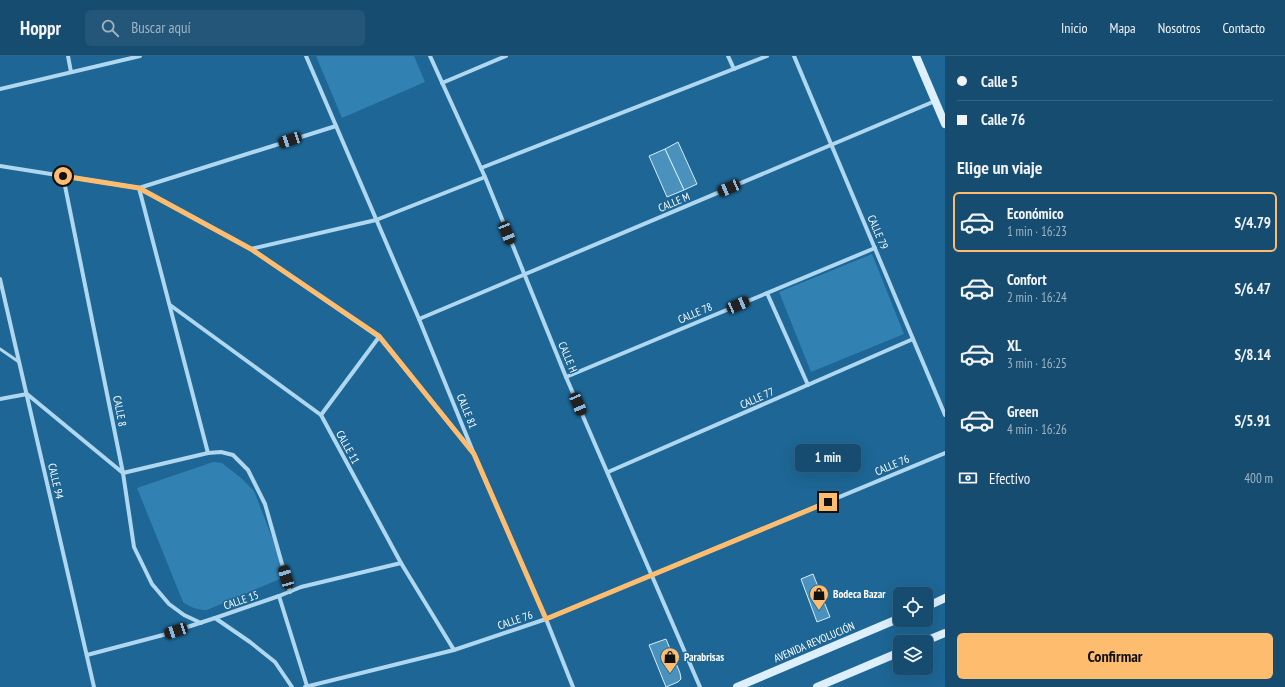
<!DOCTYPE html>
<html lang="es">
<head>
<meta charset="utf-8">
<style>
	:root { --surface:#164c70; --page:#235678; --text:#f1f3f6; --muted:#9eb4c3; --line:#356383; --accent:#febc6e }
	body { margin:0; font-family:"PT Sans Narrow",sans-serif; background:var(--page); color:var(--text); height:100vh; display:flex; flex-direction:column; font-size:15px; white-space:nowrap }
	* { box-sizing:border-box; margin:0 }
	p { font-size:13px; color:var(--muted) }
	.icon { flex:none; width:22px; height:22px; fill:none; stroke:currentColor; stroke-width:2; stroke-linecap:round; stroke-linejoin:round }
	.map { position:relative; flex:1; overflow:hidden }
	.drawer { display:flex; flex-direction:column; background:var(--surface); width:340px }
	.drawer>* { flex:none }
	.banner { display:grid; align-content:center; height:88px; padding:0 12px; background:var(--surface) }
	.controls { position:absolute; left:893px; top:531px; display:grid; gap:8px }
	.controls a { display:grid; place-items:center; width:40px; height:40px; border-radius:6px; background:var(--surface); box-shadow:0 4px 16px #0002,0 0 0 1px var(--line); font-size:20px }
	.end { position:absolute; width:18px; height:18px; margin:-9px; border:5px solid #febc6e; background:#111; box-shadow:0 0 0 2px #111 }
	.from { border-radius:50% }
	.bubble { position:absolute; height:28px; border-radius:6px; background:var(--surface); box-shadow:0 4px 16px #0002,0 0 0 1px var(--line); font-size:13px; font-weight:700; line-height:28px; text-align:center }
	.car { position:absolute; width:12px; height:24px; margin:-12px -6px; border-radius:5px; box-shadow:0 0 3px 1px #0007; background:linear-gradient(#222 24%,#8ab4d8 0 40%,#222 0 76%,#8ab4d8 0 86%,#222 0) }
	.banner b { display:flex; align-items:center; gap:14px; height:38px; font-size:15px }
	.banner b+b { border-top:1px solid var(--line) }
	.banner i { width:10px; height:10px; background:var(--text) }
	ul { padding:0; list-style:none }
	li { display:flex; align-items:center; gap:12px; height:60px; margin:0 8px 6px; padding:0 4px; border:2px solid transparent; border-radius:6px }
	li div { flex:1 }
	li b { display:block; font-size:15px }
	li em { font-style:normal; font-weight:700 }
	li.active { border-color:var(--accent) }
	li>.icon { width:36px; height:36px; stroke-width:1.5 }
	h2 { padding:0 12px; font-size:18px; line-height:48px }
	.pay { display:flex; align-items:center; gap:10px; height:44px; padding:0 12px; font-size:15px }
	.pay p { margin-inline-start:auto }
	.cta { display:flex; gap:8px; margin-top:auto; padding:8px 12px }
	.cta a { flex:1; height:46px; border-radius:6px; background:var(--accent); color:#111; font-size:16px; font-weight:700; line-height:46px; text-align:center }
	header { display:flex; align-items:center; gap:24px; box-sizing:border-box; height:56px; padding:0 20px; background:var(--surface); border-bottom:1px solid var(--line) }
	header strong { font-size:19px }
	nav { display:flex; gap:22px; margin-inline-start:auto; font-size:14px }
	.search { width:280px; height:36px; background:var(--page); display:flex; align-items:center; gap:10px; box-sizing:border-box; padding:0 14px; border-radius:6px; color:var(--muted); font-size:15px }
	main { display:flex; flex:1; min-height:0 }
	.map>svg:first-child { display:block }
	.green { fill:#3181b2 }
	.building { fill:#4a91bd; stroke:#d6edfb }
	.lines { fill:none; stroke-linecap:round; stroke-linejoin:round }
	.lane { stroke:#afd7ef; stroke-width:3 }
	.street { stroke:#afd7ef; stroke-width:4 }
	.secondary { stroke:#ddeffb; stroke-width:8 }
	.route { stroke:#febc6e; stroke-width:5 }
	.labels { text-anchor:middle; stroke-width:3; stroke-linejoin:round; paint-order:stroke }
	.street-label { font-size:11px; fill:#fff; stroke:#1d6695 }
	.poi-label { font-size:11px; font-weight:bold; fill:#fff; stroke:#1d6695; text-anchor:start }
</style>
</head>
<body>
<header>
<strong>Hoppr</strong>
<div class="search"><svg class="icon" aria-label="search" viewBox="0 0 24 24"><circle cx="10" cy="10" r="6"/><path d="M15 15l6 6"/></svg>Buscar aquí</div>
<nav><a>Inicio</a><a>Mapa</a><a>Nosotros</a><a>Contacto</a></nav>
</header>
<main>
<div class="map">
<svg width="945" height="631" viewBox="0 0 945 631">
	<rect width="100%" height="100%" fill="#1d6695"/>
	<!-- green -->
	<g class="green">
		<path d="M316,0H414L425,26L342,62Z"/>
		<path d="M872,198L904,278L811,316L779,236Z"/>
		<path d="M213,406L222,407L241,422L254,435L287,520L207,554C198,554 191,552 183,546L137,432Z"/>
	</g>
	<!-- building -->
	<g class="building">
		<path d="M678,86L697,128L684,134L665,93Z"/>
		<path d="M665,93L684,134L667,141L649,100Z"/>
		<path d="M813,518L830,561L817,566L801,523Z"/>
		<path d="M666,583L680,617L681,623L678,626L666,631L649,589Z"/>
	</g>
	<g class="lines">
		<!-- lane -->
		<path class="lane" d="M0,293L19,306"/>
		<!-- street -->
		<g class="street">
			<path d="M68,0L71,16"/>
			<path d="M306,0L419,263L474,398L546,563L573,631"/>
			<path d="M430,0L485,121L566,321L700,631"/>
			<path d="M728,0L734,13"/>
			<path d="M794,0L945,359"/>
			<path d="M442,27L506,0"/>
			<path d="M0,33L140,0"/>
			<path d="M0,110L139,132L251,193L379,281L471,394"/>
			<path d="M481,112L767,0"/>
			<path d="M63,120L123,417L134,491L152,528L169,548L184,559L201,567"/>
			<path d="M251,193L376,164L485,121"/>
			<path d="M0,223L94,631"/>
			<path d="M767,237L808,329"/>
			<path d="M170,249L321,359L401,507L454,594"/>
			<path d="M419,263L935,45"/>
			<path d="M566,321L875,192"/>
			<path d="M0,343L27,338L123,417L208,397L221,396L233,399L248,414L265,448L290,536"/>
			<path d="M321,359L379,281"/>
			<path d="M208,397L139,132L336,70"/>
			<path d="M608,416L913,283"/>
			<path d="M279,540L307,630"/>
			<path d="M215,562L250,586L275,606L292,631"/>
			<path d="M87,599L163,579L215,562L279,540L301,531L401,507"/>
			<path d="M305,631L454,594L546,563L945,397"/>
		</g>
		<!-- secondary -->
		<g class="secondary">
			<path d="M916,0L945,68"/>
			<path d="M926,551L945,542"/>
			<path d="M923,586L945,577"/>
			<path d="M737,631L900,562"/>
			<path d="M817,631L900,596"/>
		</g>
	</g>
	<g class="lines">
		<!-- route -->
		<path class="route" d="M63,120L139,132L251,193L379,280L474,398L546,563L828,446"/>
	</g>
	<!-- icons -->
	<defs>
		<g id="shop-pin" transform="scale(1)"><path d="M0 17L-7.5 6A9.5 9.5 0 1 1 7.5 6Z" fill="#febc6e" stroke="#1d6695"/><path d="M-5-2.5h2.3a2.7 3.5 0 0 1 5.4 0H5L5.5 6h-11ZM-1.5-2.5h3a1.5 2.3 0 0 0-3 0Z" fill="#111"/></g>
	</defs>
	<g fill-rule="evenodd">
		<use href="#shop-pin" x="819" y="538"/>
		<use href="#shop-pin" x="670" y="601"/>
	</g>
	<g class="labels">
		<!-- street labels -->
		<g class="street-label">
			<text transform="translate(674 146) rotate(-23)" y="4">CALLE M</text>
			<text transform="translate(878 176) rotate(67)" y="4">CALLE 79</text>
			<text transform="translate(695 257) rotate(-23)" y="4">CALLE 78</text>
			<text transform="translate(568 301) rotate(67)" y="4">CALLE H</text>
			<text transform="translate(757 342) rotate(-24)" y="4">CALLE 77</text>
			<text transform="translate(120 355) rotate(79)" y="4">CALLE 8</text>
			<text transform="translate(467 355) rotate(68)" y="4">CALLE 81</text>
			<text transform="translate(348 391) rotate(61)" y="4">CALLE 11</text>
			<text transform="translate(892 409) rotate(-23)" y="4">CALLE 76</text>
			<text transform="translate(56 425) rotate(77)" y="4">CALLE 94</text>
			<text transform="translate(241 544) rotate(-19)" y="4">CALLE 15</text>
			<text transform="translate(515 564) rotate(-19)" y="4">CALLE 76</text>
			<text transform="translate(814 586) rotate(-23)" y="4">AVENIDA REVOLUCIÓN</text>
		</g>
		<!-- poi labels -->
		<g class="poi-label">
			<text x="833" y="542">Bodeca Bazar</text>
			<text x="684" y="605">Parabrisas</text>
		</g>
	</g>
</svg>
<div class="controls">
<a><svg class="icon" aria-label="locate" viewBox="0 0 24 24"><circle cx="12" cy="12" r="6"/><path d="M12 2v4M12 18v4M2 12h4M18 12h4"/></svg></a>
<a><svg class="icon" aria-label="layers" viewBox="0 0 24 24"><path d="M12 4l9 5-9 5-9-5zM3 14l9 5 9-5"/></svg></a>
</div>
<i class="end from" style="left:63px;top:120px"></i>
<i class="end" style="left:828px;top:446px"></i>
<div class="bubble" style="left:795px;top:388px;width:66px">1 min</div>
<i class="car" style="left:290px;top:84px;rotate:252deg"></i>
<i class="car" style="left:729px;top:132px;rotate:247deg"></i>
<i class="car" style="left:507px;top:177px;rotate:158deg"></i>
<i class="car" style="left:738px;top:249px;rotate:67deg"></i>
<i class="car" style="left:578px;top:348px;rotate:157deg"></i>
<i class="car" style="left:286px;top:521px;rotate:344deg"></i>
<i class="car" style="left:176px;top:575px;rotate:252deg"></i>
</div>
<section class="drawer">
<div class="banner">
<b><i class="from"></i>Calle 5</b>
<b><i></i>Calle 76</b>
</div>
<h2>Elige un viaje</h2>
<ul>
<li class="active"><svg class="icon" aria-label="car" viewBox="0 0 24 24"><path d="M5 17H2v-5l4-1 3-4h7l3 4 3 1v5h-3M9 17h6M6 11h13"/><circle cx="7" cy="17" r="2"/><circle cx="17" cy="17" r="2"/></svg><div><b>Económico</b><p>1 min · 16:23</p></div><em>S/4.79</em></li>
<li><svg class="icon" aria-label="car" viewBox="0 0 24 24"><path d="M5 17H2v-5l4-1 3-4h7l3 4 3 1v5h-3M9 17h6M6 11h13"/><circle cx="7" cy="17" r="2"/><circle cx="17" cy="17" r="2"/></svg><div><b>Confort</b><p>2 min · 16:24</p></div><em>S/6.47</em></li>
<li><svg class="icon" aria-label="car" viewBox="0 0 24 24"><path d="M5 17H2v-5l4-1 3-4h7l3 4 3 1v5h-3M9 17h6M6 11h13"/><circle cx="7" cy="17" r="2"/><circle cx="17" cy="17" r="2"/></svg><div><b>XL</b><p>3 min · 16:25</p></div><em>S/8.14</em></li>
<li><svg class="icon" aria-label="car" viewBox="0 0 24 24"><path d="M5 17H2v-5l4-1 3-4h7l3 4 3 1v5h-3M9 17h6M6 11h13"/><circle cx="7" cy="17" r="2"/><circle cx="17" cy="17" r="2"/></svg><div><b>Green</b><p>4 min · 16:26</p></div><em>S/5.91</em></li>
</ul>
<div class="pay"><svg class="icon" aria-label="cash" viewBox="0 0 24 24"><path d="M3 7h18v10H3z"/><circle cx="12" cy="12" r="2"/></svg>Efectivo<p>400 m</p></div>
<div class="cta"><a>Confirmar</a></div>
</section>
</main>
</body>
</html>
